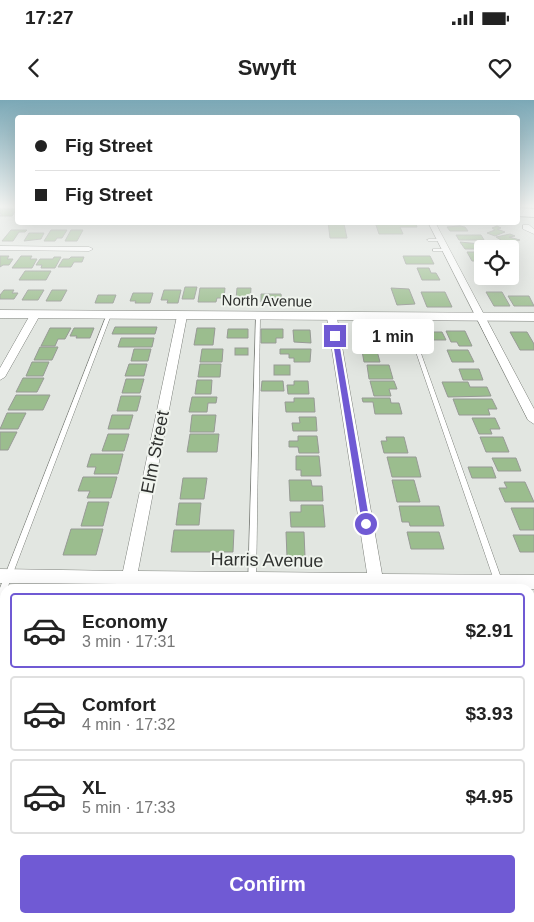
<!DOCTYPE html>
<html lang="en">
<head>
<meta charset="utf-8">
<style>
	:root { --surface:#fff; --page:#f2f2f2; --text:#222; --muted:#767676; --line:#e0e0e0; --accent:#705ad4 }
	body { margin:0; font-family:Arial,sans-serif; background:var(--page); color:var(--text); height:100vh; display:flex; flex-direction:column; font-size:19px; white-space:nowrap }
	* { box-sizing:border-box; margin:0 }
	p { font-size:16px; color:var(--muted) }
	.icon { flex:none; width:28px; height:28px; fill:none; stroke:currentColor; stroke-width:2; stroke-linecap:round; stroke-linejoin:round }
	.map { position:relative; flex:1; overflow:hidden }
	.details { position:absolute; left:0px; top:484px; width:535px; height:339px; display:flex; flex-direction:column; background:var(--surface); border-radius:15px 15px 0 0; box-shadow:0 5px 20px #0002 }
	.details>* { flex:none }
	.guide { position:absolute; left:15px; top:15px; width:505px; height:110px; border-radius:5px; box-shadow:0 5px 20px #0002; display:grid; align-content:center; height:110px; padding:0 20px; background:var(--surface) }
	.tools { position:absolute; left:474px; top:140px; display:grid; gap:10px }
	.tools a { display:grid; place-items:center; width:45px; height:45px; border-radius:5px; background:var(--surface); box-shadow:0 5px 20px #0002; font-size:25px }
	.end { position:absolute; width:22px; height:22px; margin:-11px; border:6px solid #705ad4; background:#fff; box-shadow:0 0 0 2px #fff }
	.from { border-radius:50% }
	.bubble { position:absolute; height:35px; border-radius:5px; background:var(--surface); box-shadow:0 5px 20px #0002; font-size:16px; font-weight:700; line-height:35px; text-align:center }
	.guide b { display:flex; align-items:center; gap:18px; height:48px; font-size:19px }
	.guide b+b { border-top:1px solid var(--line) }
	.guide i { width:12px; height:12px; background:var(--text) }
	ul { padding:9px 0 0; list-style:none }
	li { display:flex; align-items:center; gap:15px; height:75px; margin:0 10px 8px; padding:0 10px; border:2px solid var(--line); border-radius:5px }
	li div { flex:1 }
	li b { display:block; font-size:19px }
	li em { font-style:normal; font-weight:700 }
	li.current { border-color:var(--accent) }
	li>.icon { width:45px; height:45px; stroke-width:1.5 }
	.action { display:flex; gap:10px; margin-top:auto; padding:10px 20px }
	.action a { flex:1; height:58px; border-radius:5px; background:var(--accent); color:#fff; font-size:20px; font-weight:700; line-height:58px; text-align:center }
	.status { display:flex; justify-content:space-between; align-items:center; height:35px; padding:0 25px; background:var(--surface); direction:ltr }
	.status svg { height:14px; fill:currentColor }
	header { display:flex; justify-content:space-between; align-items:center; height:65px; padding:0 20px; background:var(--surface); font-size:22px; font-weight:700 }
	.map>svg:first-child { display:block }
	.building { fill:#9bbd8e; stroke:#979a95 }
	.lines { fill:none; stroke-linecap:round; stroke-linejoin:round }
	.service-casing { stroke:#7d807b; stroke-width:1 }
	.minor-casing { stroke:#7d807b; stroke-width:1 }
	.tertiary-casing { stroke:#7d807b; stroke-width:1 }
	.motorway-casing { stroke:#7d807b; stroke-width:2 }
	.service { fill:#fff; fill-rule:evenodd }
	.minor { fill:#fff; fill-rule:evenodd }
	.tertiary { fill:#fff; fill-rule:evenodd }
	.motorway { fill:#fff; fill-rule:evenodd }
	.route { fill:#705ad4 }
	.labels { text-anchor:middle; stroke-width:4; stroke-linejoin:round; paint-order:stroke }
	.far-street-label { font-size:15px; fill:#2f312f; stroke:#f0f4ee }
	.street-label { font-size:18px; fill:#2f312f; stroke:#f0f4ee }
</style>
</head>
<body>
<div class="status"><b>17:27</b><svg viewBox="0 0 49 12"><path d="M0 12V9h3v3zM5 12V6h3v6zM10 12V3h3v9zM15 12V0h3v12zM26 1h20v11H26zM47 4h2v5h-2z"/></svg></div>
<header><svg class="icon" aria-label="back" viewBox="0 0 24 24"><path d="M15 5l-7 7 7 7"/></svg>Swyft<svg class="icon" aria-label="heart" viewBox="0 0 24 24"><path d="M12 20l-8-8c-3-5 5-10 8-4 3-6 11-1 8 4z"/></svg></header>
<div class="map">
<svg width="534" height="822" viewBox="0 0 534 822">
	<rect width="100%" height="100%" fill="#e2e6e1"/>
	<!-- building -->
	<g class="building">
		<path d="M0,109H17L12,116H0L2,114H0Z"/>
		<path d="M328,122H370L371,124H344L347,138H330Z"/>
		<path d="M375,122H415L417,127H400L403,134H379Z"/>
		<path d="M460,126L465,127L468,131H450L447,127Z"/>
		<path d="M497,126L501,128L497,129L505,132L495,136L487,133L495,130L492,128Z"/>
		<path d="M11,130H27L25,132H19L13,141H2Z"/>
		<path d="M51,130H67L62,138H57L55,141H44Z"/>
		<path d="M71,130H83L77,141H65Z"/>
		<path d="M29,133H44L41,139L24,141Z"/>
		<path d="M510,134L515,136L509,137L520,140L505,144L498,141L501,140L496,137Z"/>
		<path d="M456,135H481L484,140H459Z"/>
		<path d="M460,142L480,144L483,149H465Z"/>
		<path d="M467,152H482V161H472Z"/>
		<path d="M0,156H9L7,159H13L9,165H3L0,167Z"/>
		<path d="M21,156H32L30,159H37L32,168H12Z"/>
		<path d="M403,156H430L434,164H406Z"/>
		<path d="M54,157H61L55,168H41L42,165H36L40,159H53Z"/>
		<path d="M71,157H84L82,162H74L71,167H58L63,159H69Z"/>
		<path d="M417,168H429L431,173H436L440,180H422Z"/>
		<path d="M25,171H51L46,180H19Z"/>
		<path d="M480,175L500,176L503,181H496L498,184H485Z"/>
		<path d="M185,187H197L194,199H182Z"/>
		<path d="M200,188H225L224,198H217L216,202H198Z"/>
		<path d="M237,188H251L250,203H242V199H236Z"/>
		<path d="M391,188L409,189L415,204L397,205Z"/>
		<path d="M4,190H14L12,193H18L14,199H0V195Z"/>
		<path d="M28,190H44L38,200H22Z"/>
		<path d="M52,190H67L61,201H46Z"/>
		<path d="M164,190H181L178,203H167L168,200H161Z"/>
		<path d="M421,192H445L452,207H427Z"/>
		<path d="M486,192H502L510,206H494Z"/>
		<path d="M133,193H153L150,203H135L136,201H130Z"/>
		<path d="M261,194H281L282,202H261Z"/>
		<path d="M98,195H116L113,203H95Z"/>
		<path d="M508,196H529L534,206H514Z"/>
		<path d="M115,227H157L155,234H112Z"/>
		<path d="M50,228H71L65,239H58L55,246H41Z"/>
		<path d="M74,228H94L90,238H76L77,236H70Z"/>
		<path d="M197,228H215L213,245H194Z"/>
		<path d="M228,229H248V238H227Z"/>
		<path d="M261,229H283V238H276V243H261Z"/>
		<path d="M353,229H375L377,239H356Z"/>
		<path d="M293,230H310L311,243L294,242Z"/>
		<path d="M446,231H465L472,246H459L457,242H451Z"/>
		<path d="M418,232H442L446,240H421Z"/>
		<path d="M510,232H527L534,244V250H520Z"/>
		<path d="M121,238H154L152,247H118Z"/>
		<path d="M40,247H58L52,260H34Z"/>
		<rect x="235" y="248" width="13" height="7"/>
		<path d="M134,249H151L148,261H131Z"/>
		<path d="M202,249H223L222,262H200Z"/>
		<path d="M280,249H311L310,262H294V258H289V254H280Z"/>
		<path d="M447,250H468L474,262H452Z"/>
		<path d="M362,251H377L380,262H364Z"/>
		<path d="M32,262H49L43,276H26Z"/>
		<path d="M129,264H147L144,276H125Z"/>
		<path d="M200,264H221L220,277H198Z"/>
		<rect x="274" y="265" width="16" height="10"/>
		<path d="M367,265H389L393,279H369Z"/>
		<path d="M459,269H479L483,280H463Z"/>
		<path d="M23,278H44L37,292H16Z"/>
		<path d="M126,279H144L140,293H122Z"/>
		<path d="M197,280H212L211,294H195Z"/>
		<path d="M262,281H283L284,291H261Z"/>
		<path d="M294,281H308L309,294H288L287,285H294Z"/>
		<path d="M370,281H394L397,289H389L391,296H374Z"/>
		<path d="M442,282H468L470,287H487L491,296L448,297Z"/>
		<path d="M16,295H50L43,310H8Z"/>
		<path d="M121,296H141L137,311H117Z"/>
		<path d="M192,297H217L216,303H208L207,312H189Z"/>
		<path d="M294,298H314L315,312H286L285,302H294Z"/>
		<path d="M362,298H390L391,303H399L402,314H375L373,302H363Z"/>
		<path d="M453,299H492L497,309H488L490,315H459Z"/>
		<path d="M7,313H26L18,329H0Z"/>
		<path d="M112,315H133L129,329H108Z"/>
		<path d="M192,315H216L214,332H190Z"/>
		<path d="M299,317H316L317,331H293L292,323H300Z"/>
		<path d="M472,318H495L500,329H490L492,334H479Z"/>
		<path d="M0,332H17L8,350H0Z"/>
		<path d="M108,334H129L124,351H102Z"/>
		<path d="M190,334H219L217,352H187Z"/>
		<path d="M298,336H317L319,353H299L298,347H289V341H298Z"/>
		<path d="M386,337H404L408,353H384L381,341H387Z"/>
		<path d="M480,337H503L509,352H486Z"/>
		<path d="M91,354H123L118,374H94L96,367H87Z"/>
		<path d="M296,356H319L321,376H301V370H296Z"/>
		<path d="M387,357H416L421,377H392Z"/>
		<path d="M492,358H516L521,371H498Z"/>
		<path d="M468,367H492L496,378H472Z"/>
		<path d="M83,377H117L111,398H87L90,391H78Z"/>
		<path d="M183,378H207L204,399H180Z"/>
		<path d="M289,380H311L312,386H322L323,401H290Z"/>
		<path d="M392,380H414L420,402H397Z"/>
		<path d="M504,382H525L534,402H505L499,388H507Z"/>
		<path d="M88,402H109L103,426H81Z"/>
		<path d="M179,403H201L199,425H176Z"/>
		<path d="M301,405H323L325,427H291L290,412H301Z"/>
		<path d="M399,406H439L444,426H410L409,422H402Z"/>
		<path d="M511,408H534V430H520Z"/>
		<path d="M71,429H103L96,455H63Z"/>
		<path d="M174,430H234L233,452H171Z"/>
		<path d="M286,432H304L305,457H287Z"/>
		<path d="M407,432H439L444,449H411Z"/>
		<path d="M513,435H534V452H520Z"/>
		<rect x="530" y="518" width="4" height="19"/>
		<path d="M3,627H5V670H0V637Z"/>
		<path d="M5,676V723H0V691Z"/>
		<rect x="0" y="734" width="5" height="57"/>
		<path d="M530,812H534V822H476L475,818H530Z"/>
		<path d="M128,818H185L184,822H127Z"/>
		<path d="M336,818H364V822H337Z"/>
	</g>
	<g class="lines">
		<!-- service casing -->
		<g class="service-casing">
			<g id="service">
				<path d="M429,139H441L443,140L441,141H428L427,140Z"/>
				<path d="M433,149H446L448,150L446,151H433Z"/>
				<path d="M107,214L111,215L7,489H5V495L3,500L0,502V488Z"/>
				<path d="M256,216L260,217L256,489H248Z"/>
				<path d="M404,216L408,217L505,489H497L404,217Z"/>
				<path d="M530,569L533,570L534,572V588L531,587L530,585Z"/>
				<rect x="240" y="818" width="12" height="4"/>
			</g>
		</g>
		<!-- minor casing -->
		<g class="minor-casing">
			<g id="minor">
				<path d="M428,122H435L534,309V324L528,320Z"/>
				<path d="M523,125H529L534,129V134L523,129Z"/>
				<path d="M0,146L89,147L93,149L89,151L0,150Z"/>
				<path d="M35,212L40,215L5,277L0,280V268L30,215Z"/>
				<path d="M182,213L187,216L138,471L367,473L327,218L332,215L337,218L382,474L534,475V489L385,487L384,489H370L369,487L136,484L135,489H119L120,484L0,483V469L123,471L177,216Z"/>
				<path d="M43,818H67L66,822H42Z"/>
				<path d="M419,818H442L444,822H420Z"/>
			</g>
		</g>
		<!-- tertiary casing -->
		<g class="tertiary-casing">
			<path id="tertiary" d="M0,210L534,213V221L0,218Z"/>
		</g>
		<!-- motorway casing -->
		<g class="motorway-casing">
			<path id="motorway" d="M518,108L534,109V117L518,116Z"/>
		</g>
		<!-- service -->
		<use href="#service" class="service"/>
		<!-- minor -->
		<use href="#minor" class="minor"/>
		<!-- tertiary -->
		<use href="#tertiary" class="tertiary"/>
		<!-- motorway -->
		<use href="#motorway" class="motorway"/>
	</g>
	<!-- sky -->
	<linearGradient id="sky" x2="0" y2="1"><stop stop-color="#7ba8b6"/><stop offset="0.48" stop-color="#f2f4f2"/><stop offset="1" stop-color="#f2f4f2" stop-opacity="0"/></linearGradient>
	<rect width="534" height="221" fill="url(#sky)"/>
	<!-- route -->
	<path class="route" d="M335,235L338,236L370,424L366,427L362,424L332,236Z"/>
	<g class="labels">
		<!-- far-street labels -->
		<g class="far-street-label">
			<text transform="translate(267 201) rotate(1)" y="5">North Avenue</text>
		</g>
		<!-- street labels -->
		<g class="street-label">
			<text transform="translate(155 352) rotate(-79)" y="6">Elm Street</text>
			<text transform="translate(267 460) rotate(1)" y="6">Harris Avenue</text>
		</g>
	</g>
</svg>
<div class="tools">
<a><svg class="icon" aria-label="locate" viewBox="0 0 24 24"><circle cx="12" cy="12" r="6"/><path d="M12 2v4M12 18v4M2 12h4M18 12h4"/></svg></a>
</div>
<i class="end from" style="left:366px;top:424px"></i>
<i class="end" style="left:335px;top:236px"></i>
<div class="bubble" style="left:352px;top:219px;width:82px">1 min</div>
<div class="guide">
<b><i class="from"></i>Fig Street</b>
<b><i></i>Fig Street</b>
</div>
<section class="details">
<ul>
<li class="current"><svg class="icon" aria-label="car" viewBox="0 0 24 24"><path d="M5 17H2v-5l4-1 3-4h7l3 4 3 1v5h-3M9 17h6M6 11h13"/><circle cx="7" cy="17" r="2"/><circle cx="17" cy="17" r="2"/></svg><div><b>Economy</b><p>3 min · 17:31</p></div><em>$2.91</em></li>
<li><svg class="icon" aria-label="car" viewBox="0 0 24 24"><path d="M5 17H2v-5l4-1 3-4h7l3 4 3 1v5h-3M9 17h6M6 11h13"/><circle cx="7" cy="17" r="2"/><circle cx="17" cy="17" r="2"/></svg><div><b>Comfort</b><p>4 min · 17:32</p></div><em>$3.93</em></li>
<li><svg class="icon" aria-label="car" viewBox="0 0 24 24"><path d="M5 17H2v-5l4-1 3-4h7l3 4 3 1v5h-3M9 17h6M6 11h13"/><circle cx="7" cy="17" r="2"/><circle cx="17" cy="17" r="2"/></svg><div><b>XL</b><p>5 min · 17:33</p></div><em>$4.95</em></li>
</ul>
<div class="action"><a>Confirm</a></div>
</section>
</div>
</body>
</html>
